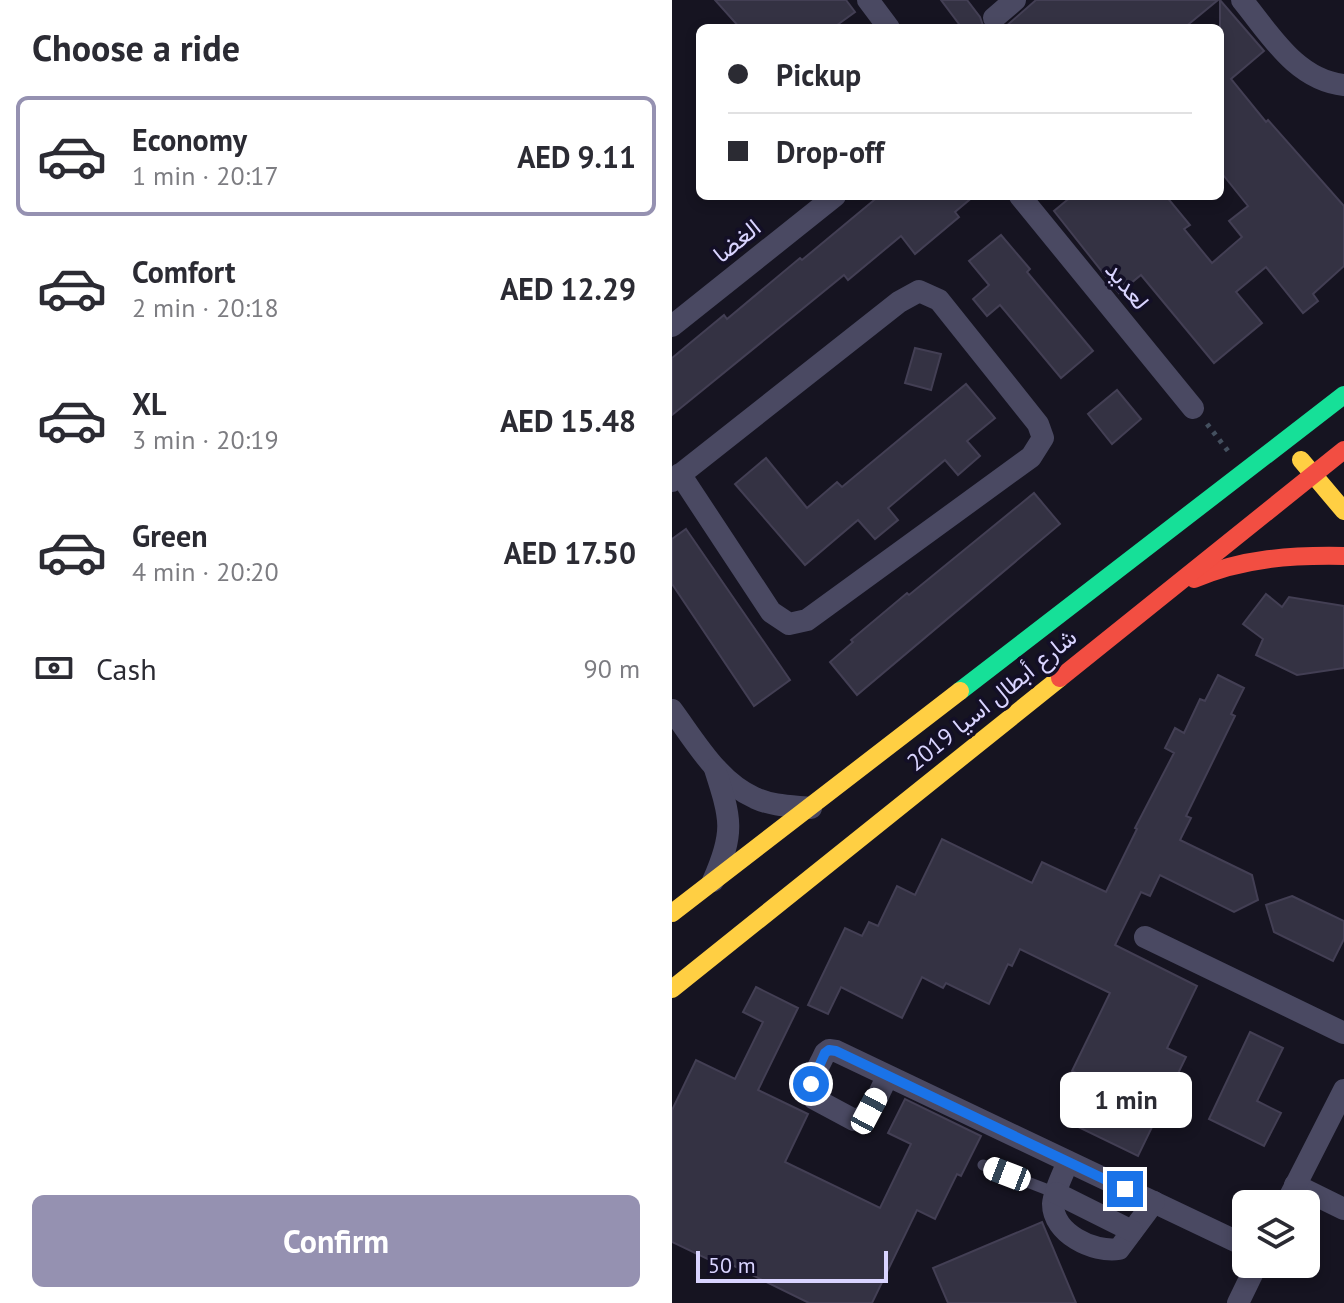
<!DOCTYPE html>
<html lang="en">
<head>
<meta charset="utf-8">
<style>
	:root { --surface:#fff; --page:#f2f2f3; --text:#2b2b33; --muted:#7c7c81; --line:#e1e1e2; --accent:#9591b1 }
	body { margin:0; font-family:"PT Sans",Vazirmatn,sans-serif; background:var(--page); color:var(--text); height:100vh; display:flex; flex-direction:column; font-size:30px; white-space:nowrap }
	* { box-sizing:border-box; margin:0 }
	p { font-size:26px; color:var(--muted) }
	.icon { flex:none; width:44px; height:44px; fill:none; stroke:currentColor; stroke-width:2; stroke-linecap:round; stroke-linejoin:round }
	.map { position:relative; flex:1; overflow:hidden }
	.panel { display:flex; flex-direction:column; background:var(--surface); width:672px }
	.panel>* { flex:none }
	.guide { position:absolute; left:24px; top:24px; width:528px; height:176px; border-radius:12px; box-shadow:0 4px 12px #0003; display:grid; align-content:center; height:176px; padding:0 32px; background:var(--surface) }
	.fabs { position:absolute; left:560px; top:1190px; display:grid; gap:16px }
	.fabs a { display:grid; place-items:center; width:88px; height:88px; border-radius:12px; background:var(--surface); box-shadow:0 4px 12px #0003; font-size:40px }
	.scale { position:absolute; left:24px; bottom:20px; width:192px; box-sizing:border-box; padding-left:8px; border:4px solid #d9d4ff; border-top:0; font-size:22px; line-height:28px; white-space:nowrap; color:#d9d4ff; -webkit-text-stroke:6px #130f26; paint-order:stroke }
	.end { position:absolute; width:36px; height:36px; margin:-18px; border:10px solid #1a73e8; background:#fff; box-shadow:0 0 0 4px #fff }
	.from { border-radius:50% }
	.bubble { position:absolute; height:56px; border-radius:12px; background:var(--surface); box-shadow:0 4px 12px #0003; font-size:26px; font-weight:700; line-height:56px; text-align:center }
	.car { position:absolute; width:24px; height:48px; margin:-24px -12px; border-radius:10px; box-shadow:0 0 6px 2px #0007; background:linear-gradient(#fff 24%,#345 0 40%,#fff 0 76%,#345 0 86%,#fff 0) }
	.guide b { display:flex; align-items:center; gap:28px; height:76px; font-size:30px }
	.guide b+b { border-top:2px solid var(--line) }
	.guide i { width:20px; height:20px; background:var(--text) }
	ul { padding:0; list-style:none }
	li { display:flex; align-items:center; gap:24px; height:120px; margin:0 16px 12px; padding:0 16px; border:4px solid transparent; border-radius:12px }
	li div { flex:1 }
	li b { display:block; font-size:30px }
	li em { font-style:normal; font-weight:700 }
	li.on { border-color:var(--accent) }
	li>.icon { width:72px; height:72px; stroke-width:1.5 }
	h2 { padding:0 32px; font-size:36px; line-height:96px }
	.pay { display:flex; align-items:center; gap:20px; height:88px; padding:0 32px; font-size:30px }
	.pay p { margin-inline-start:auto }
	.button { display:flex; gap:16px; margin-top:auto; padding:16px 32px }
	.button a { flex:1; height:92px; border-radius:12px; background:var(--accent); color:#fff; font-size:32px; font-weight:700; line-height:92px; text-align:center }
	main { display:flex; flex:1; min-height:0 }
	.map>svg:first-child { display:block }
	.building { fill:#343243; stroke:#433f54; stroke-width:2 }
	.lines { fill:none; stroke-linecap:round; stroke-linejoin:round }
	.path { stroke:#44505f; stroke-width:5; stroke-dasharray:4 6; stroke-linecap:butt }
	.lane { stroke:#4a4962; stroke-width:11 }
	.street { stroke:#4a4962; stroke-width:22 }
	.fast { stroke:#16e098; stroke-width:18 }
	.slow { stroke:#ffcf43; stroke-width:18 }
	.jam { stroke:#f24e42; stroke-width:18 }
	.route { stroke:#1a73e8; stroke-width:10 }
	.labels { text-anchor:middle; stroke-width:7; stroke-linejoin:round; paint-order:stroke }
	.street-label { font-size:24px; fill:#d9d4ff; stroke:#130f26 }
</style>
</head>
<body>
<main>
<section class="panel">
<h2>Choose a ride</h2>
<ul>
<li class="on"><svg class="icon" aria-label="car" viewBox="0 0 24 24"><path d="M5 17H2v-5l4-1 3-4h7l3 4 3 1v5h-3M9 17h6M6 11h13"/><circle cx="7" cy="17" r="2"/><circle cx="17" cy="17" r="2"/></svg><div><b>Economy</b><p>1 min · 20:17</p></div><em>AED 9.11</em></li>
<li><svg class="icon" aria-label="car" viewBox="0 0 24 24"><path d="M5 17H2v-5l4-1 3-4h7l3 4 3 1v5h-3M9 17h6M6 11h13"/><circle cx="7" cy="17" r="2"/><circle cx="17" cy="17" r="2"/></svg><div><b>Comfort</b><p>2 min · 20:18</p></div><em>AED 12.29</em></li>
<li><svg class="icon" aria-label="car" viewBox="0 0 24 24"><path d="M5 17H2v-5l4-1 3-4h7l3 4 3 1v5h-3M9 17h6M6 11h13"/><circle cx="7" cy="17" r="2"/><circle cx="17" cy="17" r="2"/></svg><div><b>XL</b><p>3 min · 20:19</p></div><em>AED 15.48</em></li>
<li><svg class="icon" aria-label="car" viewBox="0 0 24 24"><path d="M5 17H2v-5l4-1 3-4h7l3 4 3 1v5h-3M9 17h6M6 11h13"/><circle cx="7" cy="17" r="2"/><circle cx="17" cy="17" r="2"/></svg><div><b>Green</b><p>4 min · 20:20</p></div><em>AED 17.50</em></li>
</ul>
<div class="pay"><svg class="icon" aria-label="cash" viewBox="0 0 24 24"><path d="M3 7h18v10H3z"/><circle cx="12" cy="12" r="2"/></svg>Cash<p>90 m</p></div>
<div class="button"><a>Confirm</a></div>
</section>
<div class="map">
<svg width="672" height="1303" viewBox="0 0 672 1303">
	<rect width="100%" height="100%" fill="#161421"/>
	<!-- building -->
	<g class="building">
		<path d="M43,0H174L183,12L161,28H68Z"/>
		<path d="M269,0H295L308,17L312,28H290Z"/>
		<path d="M364,0H546L512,28H332Z"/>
		<path d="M548,0L592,51L559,79L594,122L596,120L672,206V266L641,294L646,301L631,313L594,267L564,292L590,323L542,363L469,275L447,293L382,211L400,196H494L518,225L512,229L540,263L570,237L557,221L576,206L548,171Z"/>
		<path d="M207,196H302L283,212L287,217L243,254L229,236L176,280L172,275L0,415V358L52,315L55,319L128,258L130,260Z"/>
		<path d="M329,235L358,269L355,272L421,351L389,378L328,305L315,316L301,299L317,285L297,261Z"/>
		<path d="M243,348L269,354L259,390L233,383Z"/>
		<path d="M294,384L323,418L295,441L308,456L286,475L273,460L216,508L226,520L203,539L186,520L133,565L63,484L94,458L135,508L165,482L170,487Z"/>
		<path d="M445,390L469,419L440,444L416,414Z"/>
		<path d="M362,493L388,524L185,695L158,662L181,642L179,640L235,593L237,595Z"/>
		<path d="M14,529L118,680L82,706L0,584V539Z"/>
		<path d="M594,594L610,607L617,597L672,606V668L625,675L584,655L591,639L571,624Z"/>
		<path d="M546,675L572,688L559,714L563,716L514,816L519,818L508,840L580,875L586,900L562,912L488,875L478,896L469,892L443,945L525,986L495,1048L514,1057L466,1156L396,1122L417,1079L400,1071L438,993L348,949L340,966L336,964L317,1004L274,983L271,988L250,977L230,1018L169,987L156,1014L136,1005L173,928L190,936L197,922L206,926L225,886L243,895L270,839L360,883L370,862L434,892L465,829L463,828L502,753L493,748L503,728L512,733L528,699L533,701Z"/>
		<path d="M620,896L672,921V939L661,961L602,932L594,905Z"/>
		<path d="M84,987L126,1008L86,1090L136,1114L113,1162L208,1208L239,1144L216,1133L233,1099L309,1136L289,1176L285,1174L263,1219L245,1210L200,1303H137L52,1261L50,1266L0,1242V1110L24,1060L63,1079L91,1022L71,1012Z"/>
		<path d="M578,1032L611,1048L585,1101L609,1113L592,1146L537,1119Z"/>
		<path d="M370,1222L404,1303H276L261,1268Z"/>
	</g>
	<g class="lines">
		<!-- path -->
		<path class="path" d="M535,424L556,451"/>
		<!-- lane -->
		<path class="lane" d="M311,1165L384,1193"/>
		<!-- street -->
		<g class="street">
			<path d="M196,0L217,28"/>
			<path d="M570,0C598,34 624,80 672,85"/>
			<path d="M322,18L343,0"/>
			<path d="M348,196L521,408"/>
			<path d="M0,326L163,196"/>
			<path d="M0,481L227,302L247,291L267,300L366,424L371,438L359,457L135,620L117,624L99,612L8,474"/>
			<path d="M0,710C23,741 46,782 83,798C100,806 120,806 139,808"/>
			<path d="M41,881C63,832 59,819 43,769"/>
			<path d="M473,937L672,1033"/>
			<path d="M215,1077C207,1092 200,1117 182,1120L141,1098C135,1083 147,1067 153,1053L157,1050L164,1051L574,1246"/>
			<path d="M396,1162C391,1174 382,1191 381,1204C381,1233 421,1253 447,1249L482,1202"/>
			<path d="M623,1185L672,1209"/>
			<path d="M384,1193L460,1231"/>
			<path d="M614,1204L672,1090"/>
			<path d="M566,1303L585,1264"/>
		</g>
		<!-- fast -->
		<path class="fast" d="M288,691L672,395"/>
		<!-- slow -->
		<g class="slow">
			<path d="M629,460L672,511"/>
			<path d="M0,913L288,691"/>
			<path d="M0,989L388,678"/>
		</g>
		<!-- jam -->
		<g class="jam">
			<path d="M522,579C571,558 620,555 672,556"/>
			<path d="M388,678L672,450"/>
		</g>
	</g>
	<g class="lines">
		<!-- route -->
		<path class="route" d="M139,1084L153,1053L157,1050L164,1051L453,1189"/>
	</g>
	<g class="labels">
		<!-- street labels -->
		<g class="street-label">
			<text transform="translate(65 241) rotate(-39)" y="8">الغضا</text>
			<text transform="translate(455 286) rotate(51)" y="8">لعديد</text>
			<text transform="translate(320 700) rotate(-39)" y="8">شارع أبطال اسيا 2019</text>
		</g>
	</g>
</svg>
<div class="fabs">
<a><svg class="icon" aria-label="layers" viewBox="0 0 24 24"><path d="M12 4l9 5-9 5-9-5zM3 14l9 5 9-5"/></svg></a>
</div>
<div class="scale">50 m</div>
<i class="end from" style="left:139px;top:1084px"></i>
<i class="end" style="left:453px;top:1189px"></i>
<div class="bubble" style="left:388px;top:1072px;width:132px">1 min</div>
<i class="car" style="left:197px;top:1111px;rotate:28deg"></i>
<i class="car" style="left:335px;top:1174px;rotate:291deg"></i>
<div class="guide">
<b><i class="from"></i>Pickup</b>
<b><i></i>Drop-off</b>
</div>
</div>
</main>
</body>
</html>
